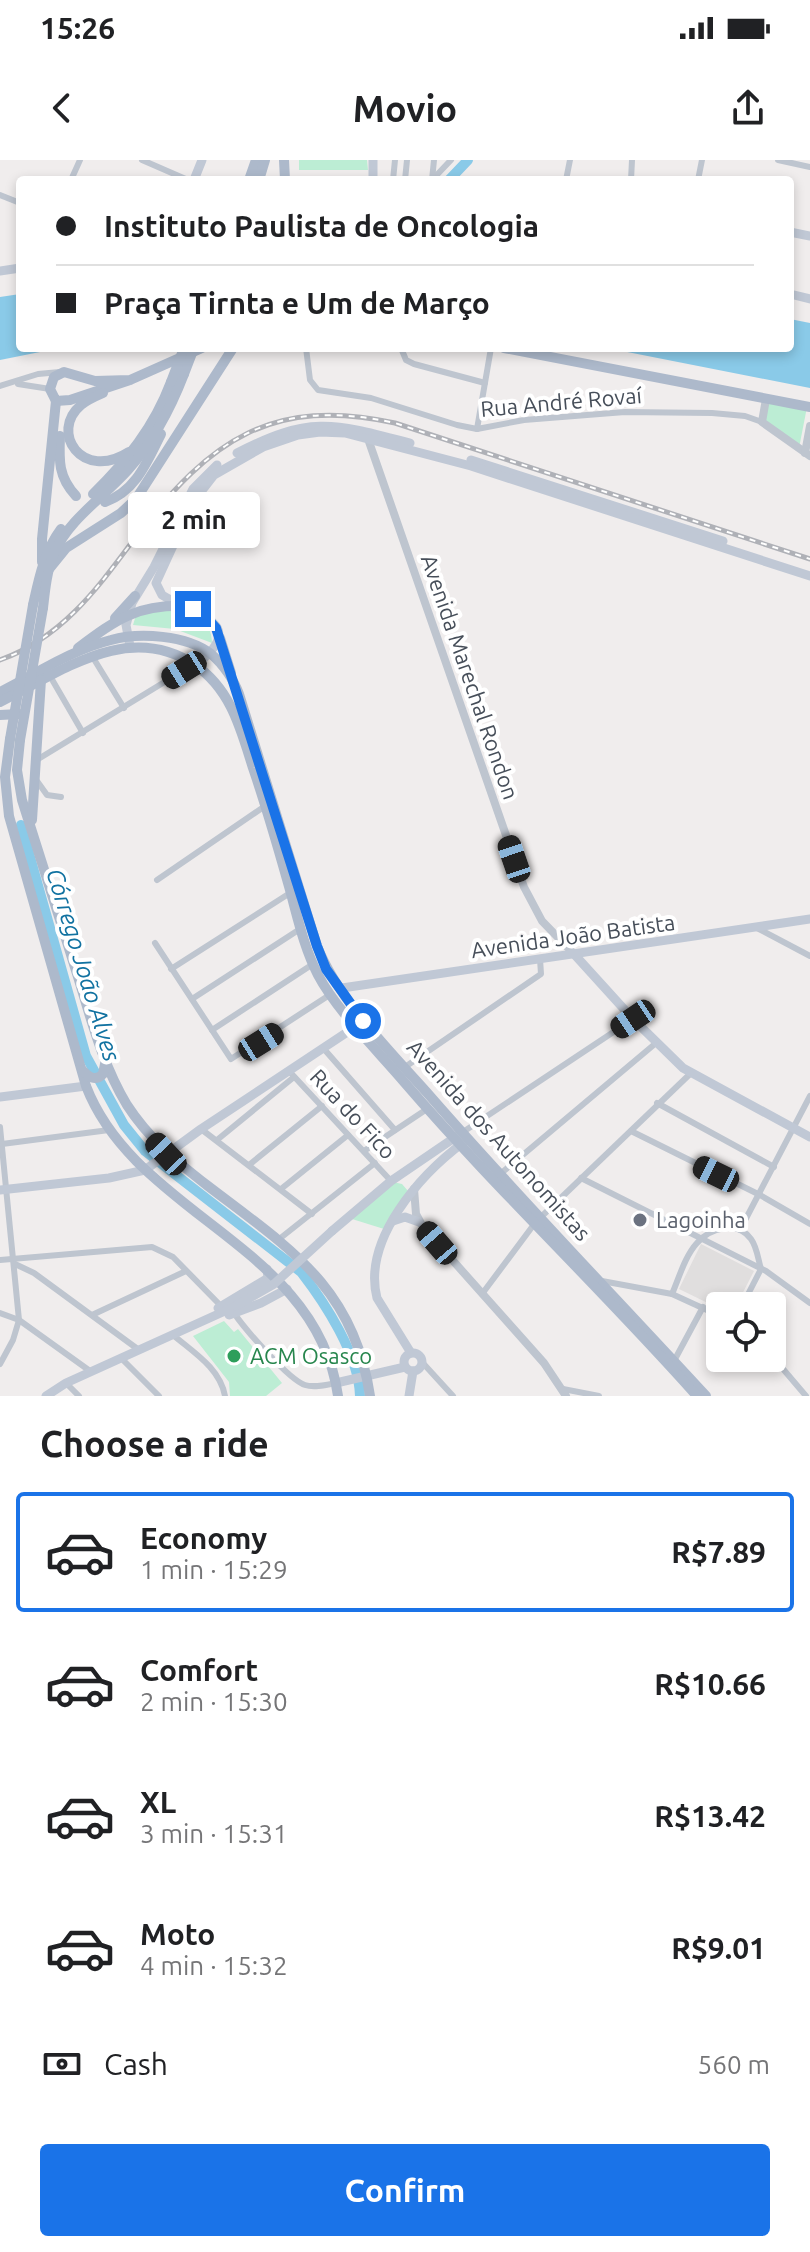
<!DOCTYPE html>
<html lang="en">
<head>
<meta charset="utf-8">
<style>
	:root { --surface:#fff; --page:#f2f2f2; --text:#202124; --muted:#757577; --line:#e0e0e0; --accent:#1a73e8 }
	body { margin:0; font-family:Ubuntu,sans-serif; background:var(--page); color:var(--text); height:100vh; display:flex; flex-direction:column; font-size:30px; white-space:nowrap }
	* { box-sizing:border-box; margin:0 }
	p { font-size:26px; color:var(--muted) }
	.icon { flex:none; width:44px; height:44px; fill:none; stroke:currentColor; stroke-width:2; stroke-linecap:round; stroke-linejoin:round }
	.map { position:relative; height:1236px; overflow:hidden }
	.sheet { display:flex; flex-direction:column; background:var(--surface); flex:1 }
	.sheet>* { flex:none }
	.top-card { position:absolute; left:16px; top:16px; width:778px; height:176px; border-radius:8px; box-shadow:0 4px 12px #0003; display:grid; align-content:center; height:176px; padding:0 40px; background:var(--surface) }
	.tools { position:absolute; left:706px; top:1132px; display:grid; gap:16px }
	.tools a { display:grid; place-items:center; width:80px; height:80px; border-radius:8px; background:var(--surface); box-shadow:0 4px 12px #0003; font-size:40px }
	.end { position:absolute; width:36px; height:36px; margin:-18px; border:10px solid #1a73e8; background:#fff; box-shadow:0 0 0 4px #fff }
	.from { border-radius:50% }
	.bubble { position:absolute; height:56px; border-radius:8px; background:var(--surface); box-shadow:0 4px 12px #0003; font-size:26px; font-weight:700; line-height:56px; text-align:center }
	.car { position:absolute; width:24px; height:48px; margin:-24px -12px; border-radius:10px; box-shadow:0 0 6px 2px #0007; background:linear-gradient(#222 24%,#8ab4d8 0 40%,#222 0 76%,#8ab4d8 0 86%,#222 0) }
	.top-card b { display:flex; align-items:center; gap:28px; height:76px; font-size:30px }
	.top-card b+b { border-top:2px solid var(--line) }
	.top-card i { width:20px; height:20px; background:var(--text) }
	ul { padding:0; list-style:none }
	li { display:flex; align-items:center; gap:24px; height:120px; margin:0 16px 12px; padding:0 24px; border:4px solid transparent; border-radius:8px }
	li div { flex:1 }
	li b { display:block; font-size:30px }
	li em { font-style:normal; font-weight:700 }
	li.on { border-color:var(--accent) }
	li>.icon { width:72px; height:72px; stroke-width:1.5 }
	h2 { padding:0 40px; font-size:36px; line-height:96px }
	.pay { display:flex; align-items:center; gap:20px; height:88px; padding:0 40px; font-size:30px }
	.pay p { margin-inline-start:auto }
	.action { display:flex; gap:16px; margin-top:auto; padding:16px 40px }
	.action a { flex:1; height:92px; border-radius:8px; background:var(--accent); color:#fff; font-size:32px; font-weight:700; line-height:92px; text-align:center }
	.status { display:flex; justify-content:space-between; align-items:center; height:56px; padding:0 40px; background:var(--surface); direction:ltr }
	.status svg { height:22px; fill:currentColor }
	header { display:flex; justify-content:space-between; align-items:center; height:104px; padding:0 40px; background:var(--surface); font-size:36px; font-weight:700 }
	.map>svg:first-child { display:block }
	.education { fill:#e0dede }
	.green { fill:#bcedd4 }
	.water { fill:#8acae8 }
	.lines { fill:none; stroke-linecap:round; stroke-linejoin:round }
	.river { stroke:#8acae8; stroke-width:10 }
	.minor { stroke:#bec5cf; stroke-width:6 }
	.tertiary { stroke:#bec5cf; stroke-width:8 }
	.secondary { stroke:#c0c8d5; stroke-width:9 }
	.primary { stroke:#adb9cb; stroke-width:10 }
	.rail-casing { stroke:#afb1b7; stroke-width:5 }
	.rail { stroke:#fff; stroke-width:2; stroke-dasharray:6; stroke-linecap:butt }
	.secondary-bridge { stroke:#c0c8d5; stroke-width:9 }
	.primary-bridge { stroke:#adb9cb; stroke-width:10 }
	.route { stroke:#1a73e8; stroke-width:10 }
	.worship-dot { fill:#6b7280; stroke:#fff; stroke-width:3 }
	.leisure-dot { fill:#2e9e5b; stroke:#fff; stroke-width:3 }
	.labels { text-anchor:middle; stroke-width:8; stroke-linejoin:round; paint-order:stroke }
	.street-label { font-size:22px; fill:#464e59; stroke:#fff }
	.worship-label { font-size:22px; fill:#5b616d; stroke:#fff; text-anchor:start }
	.leisure-label { font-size:22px; fill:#27864d; stroke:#fff; text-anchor:start }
	.water-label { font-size:24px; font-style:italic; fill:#1172a1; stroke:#fff }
</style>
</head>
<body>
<div class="status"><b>15:26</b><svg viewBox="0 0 49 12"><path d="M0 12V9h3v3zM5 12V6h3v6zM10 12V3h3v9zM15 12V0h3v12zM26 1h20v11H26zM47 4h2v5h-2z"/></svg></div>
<header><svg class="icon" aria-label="back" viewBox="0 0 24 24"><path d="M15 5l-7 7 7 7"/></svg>Movio<svg class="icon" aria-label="share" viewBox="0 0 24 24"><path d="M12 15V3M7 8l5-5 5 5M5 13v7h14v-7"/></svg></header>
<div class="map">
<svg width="810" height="1236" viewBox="0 0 810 1236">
	<rect width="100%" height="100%" fill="#f0eded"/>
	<!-- education -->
	<path class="education" d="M701,1084L754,1111L736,1146H720V1149L679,1129Z"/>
	<!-- green -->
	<g class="green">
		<path d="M299,0H367L368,10H299Z"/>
		<path d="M766,239L807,247L799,288L762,262Z"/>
		<path d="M174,448C195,453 212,460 212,483L175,469L133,465L136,455Z"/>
		<path d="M393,1022L402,1024L408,1031L384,1069L352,1059Z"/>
		<path d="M224,1161L234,1172L238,1169L282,1223L266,1236H230L229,1222L193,1176Z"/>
	</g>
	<!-- water -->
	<g class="water">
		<path d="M20,134V188H60L0,200V137Z"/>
		<path d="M790,159L810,163V228L607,188H790Z"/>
	</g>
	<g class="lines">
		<!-- river -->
		<g class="river">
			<path d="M449,20L468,0"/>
			<path d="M21,665L86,896L124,965L145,991L301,1112C325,1143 359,1195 360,1236"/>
		</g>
		<!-- minor -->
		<g class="minor">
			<path d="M142,0L188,20"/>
			<path d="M778,0L810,7"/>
			<path d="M71,20L80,0"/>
			<path d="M393,20L395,0"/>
			<path d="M405,20L407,0"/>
			<path d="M432,20L451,0"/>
			<path d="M432,20L434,0"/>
			<path d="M566,20L570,0"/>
			<path d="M631,20L632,0"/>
			<path d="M698,20L702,0"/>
			<path d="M0,35L20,43"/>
			<path d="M306,188L310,220L318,230L371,238L457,265L477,269L524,260L625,252L712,253L745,256L762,262"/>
			<path d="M401,188L406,200L414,204L485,223"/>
			<path d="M18,224L50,229"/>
			<path d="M0,226L38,214L60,212"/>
			<path d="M477,269L491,188"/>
			<path d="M92,496L124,548"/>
			<path d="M50,516L83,573"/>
			<path d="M35,601L194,504"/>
			<path d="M37,621L47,635L61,637"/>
			<path d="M157,720L265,646"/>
			<path d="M757,768L810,796"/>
			<path d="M155,783L231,899L331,834"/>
			<path d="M171,809L290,733"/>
			<path d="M192,839L300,769"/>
			<path d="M212,870L313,804"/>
			<path d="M324,889L395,970"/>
			<path d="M405,907L541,814L540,799"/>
			<path d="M289,911L391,1021"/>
			<path d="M657,943L774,1007"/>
			<path d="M0,967L19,1160L13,1180L0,1204"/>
			<path d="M201,969L312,1054"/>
			<path d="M631,971L760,1035L810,1064"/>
			<path d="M463,972L633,859"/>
			<path d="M217,980L294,917"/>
			<path d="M2,984L109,970"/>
			<path d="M364,991L427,949"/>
			<path d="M249,1005L322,946"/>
			<path d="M499,1015L656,883"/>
			<path d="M581,1018L766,1111L810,1143"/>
			<path d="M281,1029L348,975"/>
			<path d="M541,1057L690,914"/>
			<path d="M740,1070L810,936"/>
			<path d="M278,1080L375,1003"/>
			<path d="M0,1100L152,1087L173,1097L221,1146"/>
			<path d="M15,1104L34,1113L139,1190"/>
			<path d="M602,1121L672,1134L720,1156"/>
			<path d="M482,1134L535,1063"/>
			<path d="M672,1134C679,1118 685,1096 697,1083C710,1068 737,1060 751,1079C757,1087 758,1099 761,1109L742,1146"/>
			<path d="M0,1153L19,1160L90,1211"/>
			<path d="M234,1153C244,1168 289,1220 305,1225C314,1228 326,1225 336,1223"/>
			<path d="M92,1155L186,1111"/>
			<path d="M173,1175C193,1192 220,1208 225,1236"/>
			<path d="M772,1196L806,1236"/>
			<path d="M121,1198L159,1236"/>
			<path d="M421,1201L453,1236"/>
			<path d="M674,1201L703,1147"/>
			<path d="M66,1223L79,1236"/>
			<path d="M563,1229L599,1236"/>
		</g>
		<!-- tertiary -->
		<g class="tertiary">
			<path d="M766,239L762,262L810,296"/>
			<path d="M367,276L524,727L542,761L574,794"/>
			<path d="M805,293L810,266"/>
			<path d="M414,1029L416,1054L423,1067L544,1203L566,1236"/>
		</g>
		<!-- secondary -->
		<g class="secondary">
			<path d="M194,20L202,0"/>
			<path d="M373,20V0"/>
			<path d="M790,72L810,76"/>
			<path d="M0,111L20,108"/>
			<path d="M790,134L810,139"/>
			<path d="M237,293C310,255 334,263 410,283"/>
			<path d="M471,300L723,381"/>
			<path d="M130,486L126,465L132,443L154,407L193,329L217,305"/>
			<path d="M196,505C251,462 194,455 162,435L156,423L193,342L214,315L263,287L298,275L320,272L345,273L471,306L810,416"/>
			<path d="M574,794L633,859L683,908L810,977"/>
			<path d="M342,828L810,759"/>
			<path d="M0,937L86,926"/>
			<path d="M0,1030L109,1018L145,1010L201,969L361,863"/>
			<path d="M393,1061L405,1057L419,1062"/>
			<path d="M332,1071L391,1021L460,974"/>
			<path d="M218,1148L268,1118L267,1109"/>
			<path d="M229,1155L261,1143L287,1129"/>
			<path d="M411,1193L377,1138C362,1079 421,1014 464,982"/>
			<circle cx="413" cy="1202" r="9"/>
			<path d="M336,1223L405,1207"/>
			<path d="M46,1236L66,1223L236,1146"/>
			<path d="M409,1236L413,1211"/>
		</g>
		<!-- primary -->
		<g class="primary">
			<path d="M284,0L285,20"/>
			<path d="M249,20L256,0"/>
			<path d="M259,20L265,0"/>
			<path d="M504,188L810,247"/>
			<path d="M130,220L95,221L64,212L54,217L50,229L56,241L70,240L130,220L202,188"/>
			<path d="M103,233C96,236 87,240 81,245C49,272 82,322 129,292"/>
			<path d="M60,276C59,300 58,317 76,336"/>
			<path d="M93,334C127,301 154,267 171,222"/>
			<path d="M105,342C136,331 147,302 161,274"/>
			<path d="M42,402V379L56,241"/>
			<path d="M49,409L66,388L121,353L136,339L233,188"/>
			<path d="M33,445C39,418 44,392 61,369"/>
			<path d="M43,448C45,430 47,410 54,393C70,358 103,338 128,310C152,283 171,248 184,214"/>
			<path d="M115,458L135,436"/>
			<path d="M220,478L231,513"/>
			<path d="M78,488C117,459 137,444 188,446"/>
			<path d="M0,532C36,514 71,490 111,480C139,472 187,475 211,494C223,504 234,520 239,534L317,786C339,841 390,891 430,936C519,1038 614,1136 706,1236"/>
			<path d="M0,542C61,512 128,460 195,505C231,529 241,570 253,608C266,646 277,684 288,723C297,754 303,786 318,815C337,851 378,891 405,923C498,1031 602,1129 697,1236"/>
			<path d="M0,555L19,554"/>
			<path d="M10,579L5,617L9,656L86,926C136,1056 317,1085 338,1236"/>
			<path d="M20,580L17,610L22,640C41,700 60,760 79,820C92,863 104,907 127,945C149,979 177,1002 208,1026C289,1088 354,1127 370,1236"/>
			<path d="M32,660L41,520"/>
			<path d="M82,910C89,917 95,922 103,914L105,904"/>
		</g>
		<!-- rail casing -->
		<g class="rail-casing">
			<path id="rail" d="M0,500C64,477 99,426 138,374C210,280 273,236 395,263L810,399"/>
		</g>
		<!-- rail -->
		<use href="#rail" class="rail"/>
		<!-- secondary-bridge -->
		<path class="secondary-bridge" d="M236,1146L274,1124L332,1071"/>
		<!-- primary-bridge -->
		<g class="primary-bridge">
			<path d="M184,214L194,188"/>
			<path d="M171,222L184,188"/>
			<path d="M10,579L33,445"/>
			<path d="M20,580L43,448"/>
		</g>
	</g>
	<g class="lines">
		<!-- route -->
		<path class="route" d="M193,449L207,458L216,468L317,786L326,809L363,861"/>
	</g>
	<!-- markers -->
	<circle class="worship-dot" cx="640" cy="1060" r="8"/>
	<circle class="leisure-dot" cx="234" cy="1196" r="8"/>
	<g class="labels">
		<!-- street labels -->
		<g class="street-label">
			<text transform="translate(561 242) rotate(-5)" y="8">Rua André Rovaí</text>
			<text transform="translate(470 517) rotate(71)" y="8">Avenida Marechal Rondon</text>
			<text transform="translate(573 776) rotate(-8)" y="8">Avenida João Batista</text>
			<text transform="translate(353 954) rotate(47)" y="8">Rua do Fico</text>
			<text transform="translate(499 980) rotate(48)" y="8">Avenida dos Autonomistas</text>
		</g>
		<!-- worship labels -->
		<g class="worship-label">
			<text x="656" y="1068">Lagoinha</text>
		</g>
		<!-- leisure labels -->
		<g class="leisure-label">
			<text x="250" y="1204">ACM Osasco</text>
		</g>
		<!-- water labels -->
		<g class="water-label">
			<text transform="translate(83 805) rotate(73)" y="8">Córrego João Alves</text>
		</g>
	</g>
</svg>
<div class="tools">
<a><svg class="icon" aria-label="locate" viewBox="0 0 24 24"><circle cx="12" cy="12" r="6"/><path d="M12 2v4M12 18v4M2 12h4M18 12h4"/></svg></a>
</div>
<i class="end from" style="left:363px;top:861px"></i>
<i class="end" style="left:193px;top:449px"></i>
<div class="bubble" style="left:128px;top:332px;width:132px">2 min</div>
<i class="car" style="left:184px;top:510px;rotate:238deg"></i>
<i class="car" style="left:514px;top:699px;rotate:341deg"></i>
<i class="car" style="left:633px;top:859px;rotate:236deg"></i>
<i class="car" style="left:261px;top:882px;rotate:58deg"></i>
<i class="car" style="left:166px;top:994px;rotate:317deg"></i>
<i class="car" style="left:716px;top:1014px;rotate:296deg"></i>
<i class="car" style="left:437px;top:1083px;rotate:319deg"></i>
<div class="top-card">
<b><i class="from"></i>Instituto Paulista de Oncologia</b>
<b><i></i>Praça Tirnta e Um de Março</b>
</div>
</div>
<section class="sheet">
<h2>Choose a ride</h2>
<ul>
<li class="on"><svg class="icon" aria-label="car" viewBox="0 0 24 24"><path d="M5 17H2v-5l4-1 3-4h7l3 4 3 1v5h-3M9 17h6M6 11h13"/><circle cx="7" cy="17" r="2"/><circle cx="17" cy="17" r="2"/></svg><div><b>Economy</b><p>1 min · 15:29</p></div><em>R$7.89</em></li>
<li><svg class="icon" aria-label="car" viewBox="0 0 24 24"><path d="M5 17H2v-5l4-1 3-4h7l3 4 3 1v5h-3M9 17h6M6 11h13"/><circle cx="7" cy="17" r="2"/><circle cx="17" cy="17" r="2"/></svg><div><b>Comfort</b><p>2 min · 15:30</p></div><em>R$10.66</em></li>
<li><svg class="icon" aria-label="car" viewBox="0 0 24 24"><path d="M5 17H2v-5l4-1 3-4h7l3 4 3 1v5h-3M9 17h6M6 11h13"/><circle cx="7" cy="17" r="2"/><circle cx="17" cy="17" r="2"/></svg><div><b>XL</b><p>3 min · 15:31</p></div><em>R$13.42</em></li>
<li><svg class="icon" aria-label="car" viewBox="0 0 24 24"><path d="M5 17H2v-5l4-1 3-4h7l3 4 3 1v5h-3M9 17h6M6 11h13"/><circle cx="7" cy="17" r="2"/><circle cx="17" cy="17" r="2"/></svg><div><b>Moto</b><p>4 min · 15:32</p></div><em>R$9.01</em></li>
</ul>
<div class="pay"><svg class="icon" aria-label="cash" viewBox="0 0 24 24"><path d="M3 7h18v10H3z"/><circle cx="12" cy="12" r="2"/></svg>Cash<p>560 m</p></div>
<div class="action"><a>Confirm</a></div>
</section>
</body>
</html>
